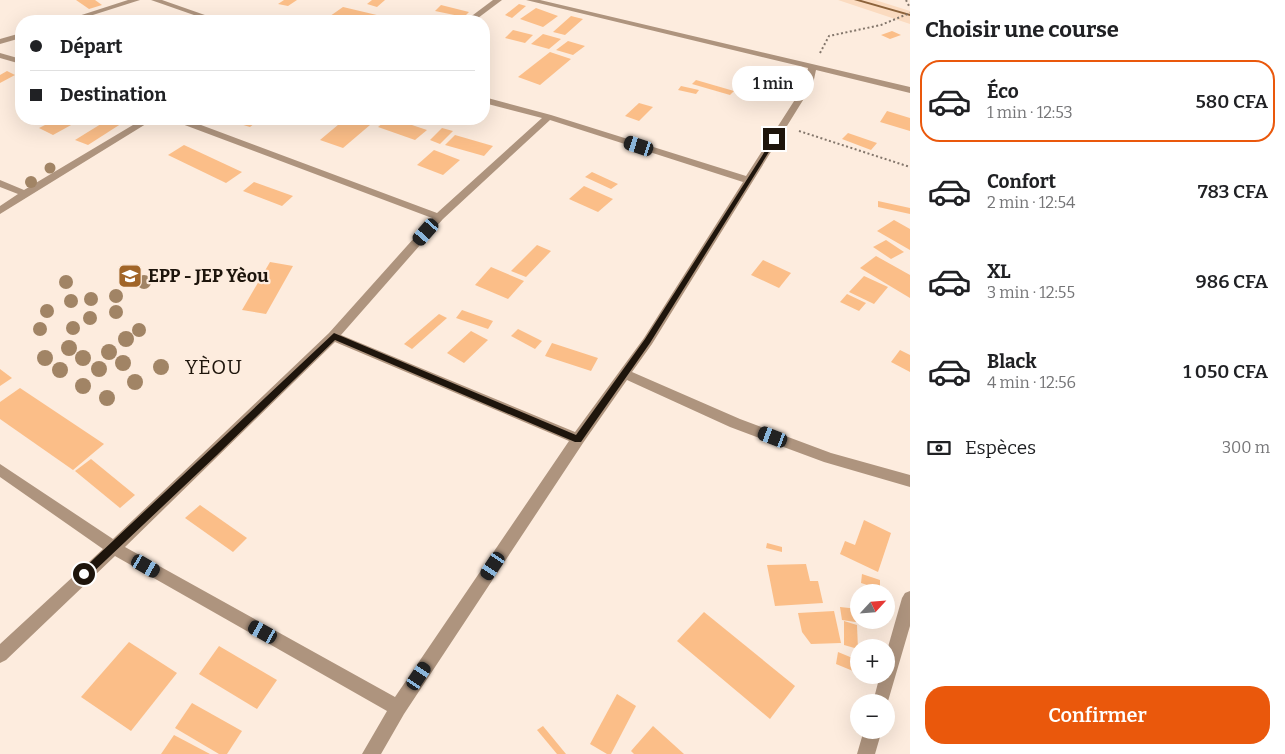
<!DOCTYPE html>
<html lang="fr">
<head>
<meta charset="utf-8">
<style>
	:root { --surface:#fff; --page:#f2f2f2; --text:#202124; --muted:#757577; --line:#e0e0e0; --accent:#ea580c }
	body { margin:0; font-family:Bitter,serif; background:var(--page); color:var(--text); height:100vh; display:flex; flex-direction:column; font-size:19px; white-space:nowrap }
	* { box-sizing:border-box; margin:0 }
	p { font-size:16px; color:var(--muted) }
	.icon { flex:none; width:28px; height:28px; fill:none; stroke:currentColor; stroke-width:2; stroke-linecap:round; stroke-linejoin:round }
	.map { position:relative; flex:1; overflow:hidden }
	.sheet { display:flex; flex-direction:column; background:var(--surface); width:375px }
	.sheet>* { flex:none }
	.hud { position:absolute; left:15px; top:15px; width:475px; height:110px; border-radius:20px; box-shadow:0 5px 20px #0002; display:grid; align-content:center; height:110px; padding:0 15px; background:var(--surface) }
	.needle { width:32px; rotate:64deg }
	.fabs { position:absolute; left:850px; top:584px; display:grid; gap:10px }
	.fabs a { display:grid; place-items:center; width:45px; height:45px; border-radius:50%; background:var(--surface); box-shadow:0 5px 20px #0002; font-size:25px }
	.end { position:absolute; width:22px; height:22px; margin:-11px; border:6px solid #1e150c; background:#fff; box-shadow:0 0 0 2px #fff }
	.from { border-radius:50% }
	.bubble { position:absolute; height:35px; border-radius:18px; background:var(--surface); box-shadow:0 5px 20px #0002; font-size:16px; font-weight:600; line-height:35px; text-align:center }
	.car { position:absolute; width:15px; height:30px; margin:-15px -8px; border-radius:6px; box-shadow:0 0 4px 1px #0007; background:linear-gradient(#222 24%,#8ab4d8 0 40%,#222 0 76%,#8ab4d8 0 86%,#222 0) }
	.hud b { display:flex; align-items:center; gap:18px; height:48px; font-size:19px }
	.hud b+b { border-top:1px solid var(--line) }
	.hud i { width:12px; height:12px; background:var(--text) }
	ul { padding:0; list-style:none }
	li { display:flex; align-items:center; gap:15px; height:82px; margin:0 10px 8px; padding:0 5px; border:2px solid transparent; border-radius:20px }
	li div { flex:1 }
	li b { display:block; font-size:19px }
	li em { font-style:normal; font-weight:600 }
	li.on { border-color:var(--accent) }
	li>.icon { width:45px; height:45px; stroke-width:1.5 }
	h2 { padding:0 15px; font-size:22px; line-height:60px }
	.pay { display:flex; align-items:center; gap:12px; height:55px; padding:0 15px; font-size:19px }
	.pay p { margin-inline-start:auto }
	.cta { display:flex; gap:10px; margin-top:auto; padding:10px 15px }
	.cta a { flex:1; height:58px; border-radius:20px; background:var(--accent); color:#fff; font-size:20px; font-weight:600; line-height:58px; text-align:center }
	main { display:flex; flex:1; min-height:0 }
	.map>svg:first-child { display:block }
	.green { fill:#fbdbc0 }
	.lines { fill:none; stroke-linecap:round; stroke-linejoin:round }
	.stream { fill:#8d633b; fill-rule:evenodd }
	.building { fill:#fbbe88 }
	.path { stroke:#83766b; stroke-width:2; stroke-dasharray:2 2.5; stroke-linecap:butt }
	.minor { fill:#ae947e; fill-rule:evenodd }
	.tree { fill:#a18465 }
	.route { fill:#1e150c }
	.labels { text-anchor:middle; stroke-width:4.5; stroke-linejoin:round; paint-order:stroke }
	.poi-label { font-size:18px; font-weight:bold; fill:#1e150c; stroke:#fdecde; text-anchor:start }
	.quarter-label { font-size:20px; letter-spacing:1px; fill:#1e150c; stroke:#fdecde }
</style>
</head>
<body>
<main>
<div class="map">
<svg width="910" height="754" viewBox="0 0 910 754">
	<rect width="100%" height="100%" fill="#fdecde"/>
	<!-- green -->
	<path class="green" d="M838,0H875L910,11V24Z"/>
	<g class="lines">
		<!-- stream -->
		<path class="stream" d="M854,0H861L910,14V16Z"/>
	</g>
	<!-- building -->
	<g class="building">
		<path d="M76,0H95L102,5L89,9Z"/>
		<path d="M284,0H297L288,6L278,4Z"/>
		<path d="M372,0H385L377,7L367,4Z"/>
		<path d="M519,4L526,6L512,18L505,15Z"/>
		<path d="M441,5L469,12L464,17L435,11Z"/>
		<path d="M343,7L381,16L374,21H323Z"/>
		<path d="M536,8L558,16L543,27L520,19Z"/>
		<path d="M571,16L583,19L565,35L553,32Z"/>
		<path d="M513,30L533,35L525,43L505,38Z"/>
		<path d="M892,31L901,35L890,39L881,35Z"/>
		<path d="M543,34L561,39L549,49L531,44Z"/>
		<path d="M568,41L585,46L573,55L556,50Z"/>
		<path d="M550,52L571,59L540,85L518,77Z"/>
		<path d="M7,71L15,75L0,83V75Z"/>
		<path d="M696,80L734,91L730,95L692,84Z"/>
		<path d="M681,86L699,90L696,94L678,90Z"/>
		<path d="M639,103L653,107L639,121L625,116Z"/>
		<path d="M887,111L910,118V131L880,122Z"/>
		<path d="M57,119H82L53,135L39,128Z"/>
		<path d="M109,119L127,120L88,145L75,140Z"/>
		<path d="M247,119H260L250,127L240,124Z"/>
		<path d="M345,119L370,125L343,148L320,140Z"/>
		<path d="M388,119H394L427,130L415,140L378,127Z"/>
		<path d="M442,128L453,131L440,144L430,140Z"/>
		<path d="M848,133L877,143L871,150L842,139Z"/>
		<path d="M455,135L493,146L484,156L445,145Z"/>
		<path d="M184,145L242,172L226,183L168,155Z"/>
		<path d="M434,150L460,160L443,175L417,165Z"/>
		<path d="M592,172L618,184L611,189L585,177Z"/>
		<path d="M254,182L293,196L282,206L243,191Z"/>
		<path d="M584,186L613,199L598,212L569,199Z"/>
		<path d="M878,201L910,208V214L878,207Z"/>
		<path d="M894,220L910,229V250L877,231Z"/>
		<path d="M886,240L904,252L891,259L873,247Z"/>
		<path d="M537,245L551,251L526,277L511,271Z"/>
		<path d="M876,256L910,275V298L860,268Z"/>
		<path d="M763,260L791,273L779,288L751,275Z"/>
		<path d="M270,262L293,266L266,314L242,310Z"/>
		<path d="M491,267L524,281L508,299L475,285Z"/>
		<path d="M864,276L888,287L874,304L849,292Z"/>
		<path d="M847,294L866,303L859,311L840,302Z"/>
		<path d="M462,310L493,321L488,329L456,318Z"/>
		<path d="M439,314L447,318L412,349L404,344Z"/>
		<path d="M518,329L542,341L535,349L511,336Z"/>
		<path d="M471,331L488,340L464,363L447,353Z"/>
		<path d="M552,343L598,358L591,371L545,356Z"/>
		<path d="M900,350L910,355V372L891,362Z"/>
		<path d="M0,369L12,378L0,386Z"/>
		<path d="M20,388L104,444L73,470L0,419V402Z"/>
		<path d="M91,459L135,495L120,508L75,471Z"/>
		<path d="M200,505L247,538L233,552L185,518Z"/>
		<path d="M864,520L891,533L878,572L840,554L845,541L855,545Z"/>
		<path d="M767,543L782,547V552L766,548Z"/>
		<path d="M806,564L810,581H818L823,603L775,606L767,565Z"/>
		<path d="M862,574L880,580V589L861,583Z"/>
		<path d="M840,607L859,609V620L862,623L842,620Z"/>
		<path d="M834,611L841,643L811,644L802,632L798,613Z"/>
		<path d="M704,612L795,686L770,719L677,641Z"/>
		<path d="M844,621L857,625L858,649L844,645Z"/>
		<path d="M129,642L177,673L131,731L81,697Z"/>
		<path d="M219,646L277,680L257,709L199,674Z"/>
		<path d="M838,652L855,659L853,671L836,664Z"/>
		<path d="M617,694L636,706L611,754H607L590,744Z"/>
		<path d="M192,703L242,731L227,754H219L175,728Z"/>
		<path d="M543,726L566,754H557L537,730Z"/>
		<path d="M653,726L684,754H634L631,751Z"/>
		<path d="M174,735L210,754H161Z"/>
	</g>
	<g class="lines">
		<!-- path -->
		<g class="path">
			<path d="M906,0L910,8"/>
			<path d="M820,53L829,36L881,25L910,13"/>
			<path d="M799,131L910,167"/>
		</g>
		<!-- minor -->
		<g class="minor">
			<path d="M128,0H140L74,21H63Z"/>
			<path d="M151,0H162L222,21H211Z"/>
			<path d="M493,0H502L474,21H465Z"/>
			<path d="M526,0H540L910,87V93L816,70L813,84L652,344L632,372L740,419L831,453L910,475V487L824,462L730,427L627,380L583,443L404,714L381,754H362L387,711L115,556L6,660L0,663V644L103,549L0,477V464L113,539L329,333L432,218L174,121L173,119H185L437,213L542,118L484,103V97L551,115L746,176L805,84L808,68ZM550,120L743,182L644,338L575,432L341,335L443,219ZM335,342L569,441L395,697L125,547Z"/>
			<path d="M21,33V38L0,44V39Z"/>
			<path d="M0,53L21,59V64L0,58Z"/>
			<path d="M143,119H154L0,214V206L18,194L0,187V180L24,190Z"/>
			<path d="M910,591V626L886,708V702H873L880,675H886V654L902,598L905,593Z"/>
			<path d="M864,730H882L875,754H857Z"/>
		</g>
	</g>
	<!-- trees -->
	<g class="tree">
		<circle cx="50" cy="168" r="5.5"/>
		<circle cx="31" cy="182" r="6"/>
		<circle cx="66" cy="282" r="7"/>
		<circle cx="144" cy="282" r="7"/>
		<circle cx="116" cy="296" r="7"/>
		<circle cx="91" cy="299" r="7"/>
		<circle cx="71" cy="301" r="7"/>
		<circle cx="47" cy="311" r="7"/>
		<circle cx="116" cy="312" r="7"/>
		<circle cx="90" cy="318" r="7"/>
		<circle cx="73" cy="328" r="7"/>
		<circle cx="40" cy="329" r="7"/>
		<circle cx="139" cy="330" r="7"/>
		<circle cx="126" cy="339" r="8"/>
		<circle cx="69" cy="348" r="8"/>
		<circle cx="109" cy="352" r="8"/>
		<circle cx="45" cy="358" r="8"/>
		<circle cx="83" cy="358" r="8"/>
		<circle cx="123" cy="363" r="8"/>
		<circle cx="161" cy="367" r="8"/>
		<circle cx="99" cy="369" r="8"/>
		<circle cx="60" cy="370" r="8"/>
		<circle cx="135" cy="382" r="8"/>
		<circle cx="83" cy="386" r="8"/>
		<circle cx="107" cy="398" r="8"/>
	</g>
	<!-- route -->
	<path class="route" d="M774,137L777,139L650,343L581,442H575L335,340L217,455L88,577H81V571L334,333L576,435L645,339Z"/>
	<!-- icons -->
	<defs>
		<g id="school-square" transform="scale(1.25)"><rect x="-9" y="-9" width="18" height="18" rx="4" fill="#a16528" stroke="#fdecde"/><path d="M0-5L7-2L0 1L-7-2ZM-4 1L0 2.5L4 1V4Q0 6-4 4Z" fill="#fff"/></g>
	</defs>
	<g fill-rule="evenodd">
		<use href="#school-square" x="130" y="276"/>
	</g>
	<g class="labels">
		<!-- poi labels -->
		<g class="poi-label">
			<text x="148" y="282">EPP - JEP Yèou</text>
		</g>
		<!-- quarter labels -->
		<g class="quarter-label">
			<text x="214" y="374">YÈOU</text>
		</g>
	</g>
</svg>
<div class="fabs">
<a><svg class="needle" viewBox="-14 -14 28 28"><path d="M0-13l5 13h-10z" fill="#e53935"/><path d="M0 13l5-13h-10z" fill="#757577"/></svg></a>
<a>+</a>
<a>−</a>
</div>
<i class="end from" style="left:84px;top:574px"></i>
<i class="end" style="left:774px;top:139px"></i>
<div class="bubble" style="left:732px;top:66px;width:82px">1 min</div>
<i class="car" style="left:639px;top:146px;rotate:288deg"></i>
<i class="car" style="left:426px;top:232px;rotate:221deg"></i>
<i class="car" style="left:773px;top:437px;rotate:291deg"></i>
<i class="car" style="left:146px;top:566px;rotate:120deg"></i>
<i class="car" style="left:493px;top:566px;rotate:214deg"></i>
<i class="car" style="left:263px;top:632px;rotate:299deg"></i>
<i class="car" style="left:419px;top:676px;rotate:34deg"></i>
<div class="hud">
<b><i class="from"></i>Départ</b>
<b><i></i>Destination</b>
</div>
</div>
<section class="sheet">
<h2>Choisir une course</h2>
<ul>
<li class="on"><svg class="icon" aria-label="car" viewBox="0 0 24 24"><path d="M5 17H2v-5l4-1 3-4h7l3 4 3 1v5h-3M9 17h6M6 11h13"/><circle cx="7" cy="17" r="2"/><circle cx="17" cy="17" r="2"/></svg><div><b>Éco</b><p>1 min · 12:53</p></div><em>580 CFA</em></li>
<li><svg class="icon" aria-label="car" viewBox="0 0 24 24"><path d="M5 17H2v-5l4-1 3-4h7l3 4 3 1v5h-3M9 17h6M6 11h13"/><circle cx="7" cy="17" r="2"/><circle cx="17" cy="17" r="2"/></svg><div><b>Confort</b><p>2 min · 12:54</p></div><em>783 CFA</em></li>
<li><svg class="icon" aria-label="car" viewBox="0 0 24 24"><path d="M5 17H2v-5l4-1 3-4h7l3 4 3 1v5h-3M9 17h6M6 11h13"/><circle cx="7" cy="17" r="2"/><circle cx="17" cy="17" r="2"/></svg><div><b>XL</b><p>3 min · 12:55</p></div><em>986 CFA</em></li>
<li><svg class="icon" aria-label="car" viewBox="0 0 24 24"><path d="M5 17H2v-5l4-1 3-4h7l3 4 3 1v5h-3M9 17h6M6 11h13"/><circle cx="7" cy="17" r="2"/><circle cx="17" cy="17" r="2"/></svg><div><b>Black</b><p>4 min · 12:56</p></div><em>1 050 CFA</em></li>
</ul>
<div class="pay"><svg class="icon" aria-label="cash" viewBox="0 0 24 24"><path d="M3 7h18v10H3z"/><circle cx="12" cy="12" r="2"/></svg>Espèces<p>300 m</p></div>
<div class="cta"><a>Confirmer</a></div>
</section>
</main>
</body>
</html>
